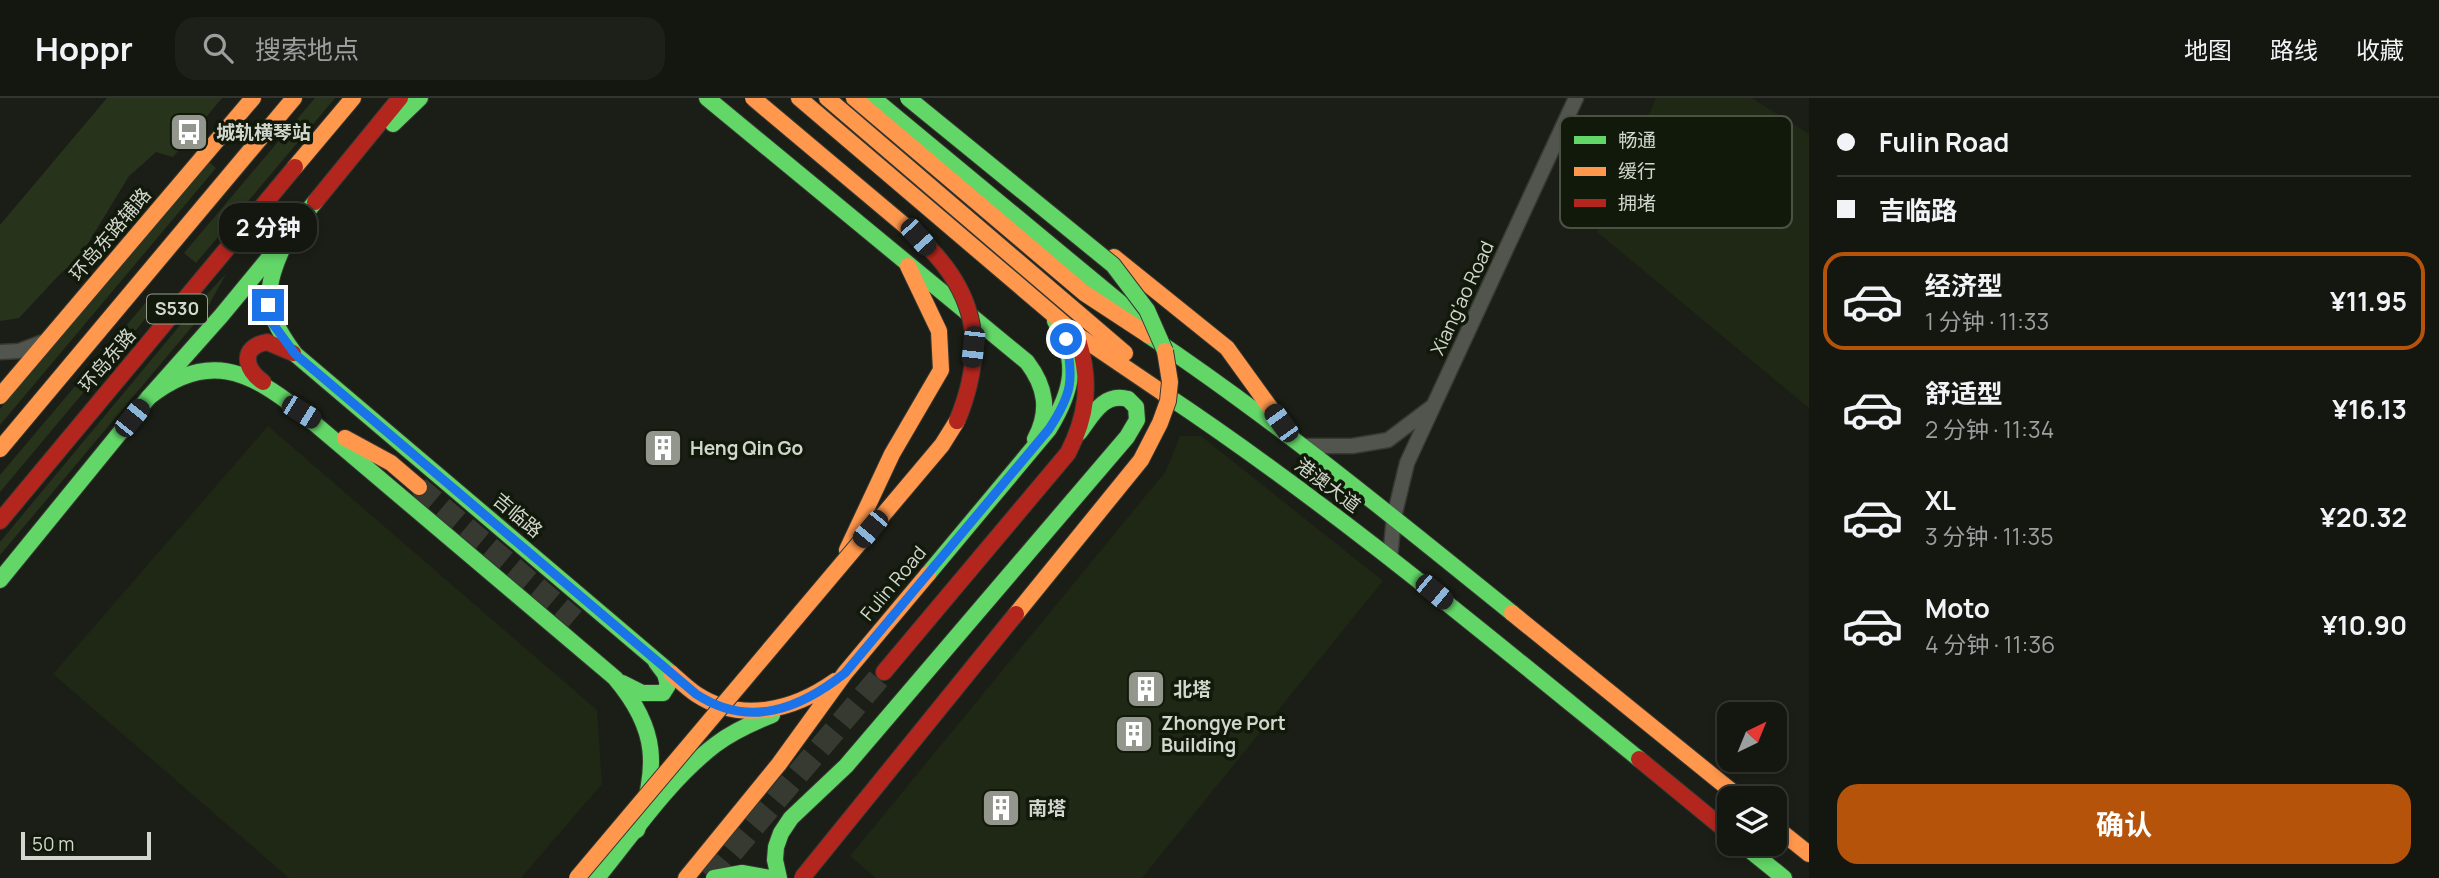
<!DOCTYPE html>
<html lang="zh">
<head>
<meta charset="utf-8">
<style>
	:root { --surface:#141610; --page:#1d1f19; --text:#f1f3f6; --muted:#9d9f9f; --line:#333530; --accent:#b45309 }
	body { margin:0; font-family:Manrope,"Noto Sans SC",sans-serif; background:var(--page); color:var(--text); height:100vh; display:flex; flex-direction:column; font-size:26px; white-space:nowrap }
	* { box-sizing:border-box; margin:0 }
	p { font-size:23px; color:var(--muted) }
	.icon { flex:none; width:38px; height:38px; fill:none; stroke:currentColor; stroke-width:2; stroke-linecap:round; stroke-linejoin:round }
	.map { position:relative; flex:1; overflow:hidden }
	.drawer { display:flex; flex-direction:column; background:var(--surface); width:630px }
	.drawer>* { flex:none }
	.banner { display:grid; align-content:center; height:154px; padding:0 28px; background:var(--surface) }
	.needle { width:46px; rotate:43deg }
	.buttons { position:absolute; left:1717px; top:604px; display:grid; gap:14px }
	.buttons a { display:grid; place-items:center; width:70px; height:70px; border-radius:14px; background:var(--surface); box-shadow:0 4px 10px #0003,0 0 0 2px var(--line); font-size:35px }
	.scale { position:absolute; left:21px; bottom:18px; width:130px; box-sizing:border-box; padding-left:7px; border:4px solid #d2d7cd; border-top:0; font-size:19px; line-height:24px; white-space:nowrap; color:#d2d7cd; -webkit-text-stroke:5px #11190a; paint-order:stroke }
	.end { position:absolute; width:32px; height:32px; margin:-16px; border:9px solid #1a73e8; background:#fff; box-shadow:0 0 0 4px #fff }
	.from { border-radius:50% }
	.bubble { position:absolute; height:49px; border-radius:21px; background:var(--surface); box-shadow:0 4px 10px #0003,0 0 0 2px var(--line); font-size:23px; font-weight:700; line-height:49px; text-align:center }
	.car { position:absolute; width:21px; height:42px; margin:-21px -10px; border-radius:9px; box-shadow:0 0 5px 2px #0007; background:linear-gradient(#222 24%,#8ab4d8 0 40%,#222 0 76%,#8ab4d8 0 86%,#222 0) }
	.banner b { display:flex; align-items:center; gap:24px; height:66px; font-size:26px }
	.banner b+b { border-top:2px solid var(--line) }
	.banner i { width:18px; height:18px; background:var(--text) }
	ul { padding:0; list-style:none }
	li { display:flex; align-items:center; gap:21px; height:98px; margin:0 14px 10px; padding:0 14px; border:4px solid transparent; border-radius:21px }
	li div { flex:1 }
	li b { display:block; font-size:26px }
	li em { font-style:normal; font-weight:700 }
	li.current { border-color:var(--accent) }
	li>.icon { width:63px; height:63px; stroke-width:1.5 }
	.button { display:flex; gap:14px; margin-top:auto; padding:14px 28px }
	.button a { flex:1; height:80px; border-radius:21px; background:var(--accent); color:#fff; font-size:28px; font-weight:700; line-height:80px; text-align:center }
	header { display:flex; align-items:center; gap:42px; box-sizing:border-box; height:98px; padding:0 35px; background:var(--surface); border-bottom:2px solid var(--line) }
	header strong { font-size:33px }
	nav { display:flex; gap:38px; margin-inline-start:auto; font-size:24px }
	.search { width:490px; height:63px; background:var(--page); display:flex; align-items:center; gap:18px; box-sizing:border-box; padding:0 24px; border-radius:21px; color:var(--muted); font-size:26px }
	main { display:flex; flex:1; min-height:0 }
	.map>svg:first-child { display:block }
	.built { fill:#1e2814 }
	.green { fill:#27341b }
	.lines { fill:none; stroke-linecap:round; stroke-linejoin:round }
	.secondary-tunnel { stroke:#363a31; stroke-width:21; stroke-dasharray:21 10; stroke-linecap:butt }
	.primary-tunnel { stroke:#363a31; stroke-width:23; stroke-dasharray:23 11; stroke-linecap:butt }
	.street-casing { stroke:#373933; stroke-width:17 }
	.fast-casing { stroke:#373933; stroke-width:18 }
	.slow-casing { stroke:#373933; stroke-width:18 }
	.jam-casing { stroke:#373933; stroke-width:18 }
	.street { stroke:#52554e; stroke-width:14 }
	.fast { stroke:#63d668; stroke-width:16 }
	.slow { stroke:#ff974d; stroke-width:16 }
	.jam { stroke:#b3261e; stroke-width:16 }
	.fast-bridge-casing { stroke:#373933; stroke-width:18; stroke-linecap:butt }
	.slow-bridge-casing { stroke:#373933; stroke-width:18; stroke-linecap:butt }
	.jam-bridge-casing { stroke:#373933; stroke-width:18; stroke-linecap:butt }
	.fast-bridge { stroke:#63d668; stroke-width:16 }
	.slow-bridge { stroke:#ff974d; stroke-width:16 }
	.jam-bridge { stroke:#b3261e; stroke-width:16 }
	.route { stroke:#1a73e8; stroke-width:9 }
	.labels { text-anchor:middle; stroke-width:7; stroke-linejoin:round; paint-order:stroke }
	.shield { fill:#11190a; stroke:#989e92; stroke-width:2 }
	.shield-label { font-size:18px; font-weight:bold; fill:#d2d7cd }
	.poi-label { font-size:19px; font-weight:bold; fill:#d2d7cd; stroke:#11190a; text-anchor:start }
	.street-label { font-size:19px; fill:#d2d7cd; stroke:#11190a }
	.key { fill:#11190a; stroke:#4b5244; stroke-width:2 }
	.key-label { font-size:19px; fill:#d2d7cd }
</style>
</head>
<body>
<header>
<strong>Hoppr</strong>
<div class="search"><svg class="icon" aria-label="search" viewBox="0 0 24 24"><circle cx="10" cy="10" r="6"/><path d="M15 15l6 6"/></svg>搜索地点</div>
<nav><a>地图</a><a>路线</a><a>收藏</a></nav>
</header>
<main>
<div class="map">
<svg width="1809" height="780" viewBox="0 0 1809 780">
	<rect width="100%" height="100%" fill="#1b1e16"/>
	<!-- built -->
	<g class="built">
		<path d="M1656,0H1752L1809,36V310L1597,134Z"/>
		<path d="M268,328L597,612L602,686L521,780H289L53,576Z"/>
		<path d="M1180,338H1201L1383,483L1142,780H876L850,758L1166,373Z"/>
	</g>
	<!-- green -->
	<g class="green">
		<path d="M107,0H222L173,59L156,54L129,78L79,160L60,176L19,220L0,223V127Z"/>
		<path d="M315,0H335L196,165L184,155Z"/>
		<path d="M208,63L216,70L0,327V311Z"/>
		<path d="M226,176L206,212L0,457V444L196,208Z"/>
		<path d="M153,196L161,202L0,394V377Z"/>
	</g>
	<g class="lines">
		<!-- secondary-tunnel -->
		<path class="secondary-tunnel" d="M419,389L575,521"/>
		<!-- primary-tunnel -->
		<path class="primary-tunnel" d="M710,780L884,574"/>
		<!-- street casing -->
		<g class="street-casing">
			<g id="street">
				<path d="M0,254L19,253L43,244"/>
				<path d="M1304,348H1352L1388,342L1433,308"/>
				<path d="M1390,460L1394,419L1407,365L1576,0"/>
			</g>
		</g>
		<!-- fast casing -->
		<g class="fast-casing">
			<g id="fast">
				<path d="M707,0L1027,264C1046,289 1050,313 1035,341"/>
				<path d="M873,0L1141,222"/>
				<path d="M393,26L420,0"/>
				<path d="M292,129C267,184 256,204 295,256L671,575"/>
				<path d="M1148,237C1275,322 1393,419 1512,515"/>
				<path d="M1163,295C1330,406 1484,535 1639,661"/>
				<path d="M149,299C207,253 249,272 301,314L615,580C659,632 658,669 637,732"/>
				<path d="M928,476L1049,331C1073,292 1079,264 1055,223"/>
				<path d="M0,482L149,299L221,218L315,104"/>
				<path d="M622,585L642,595H663L668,587L665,576L656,564"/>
				<path d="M1742,746L1784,780"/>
				<path d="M597,780C634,735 668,683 715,647C732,634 752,625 772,617"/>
				<path d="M714,780L742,775L770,780"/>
				<path d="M779,780L775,762L776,749L781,735L791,720L846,668L1127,339L1137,322L1136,309L1128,301C1103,294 1092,318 1079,335"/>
			</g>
		</g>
		<!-- slow casing -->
		<g class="slow-casing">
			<g id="slow">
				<path d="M799,0L1076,236L1163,295"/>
				<path d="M827,0L1125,255"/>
				<path d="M854,0L1084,195L1148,237"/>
				<path d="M295,69L353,0"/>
				<path d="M1114,159L1227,250L1287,333"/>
				<path d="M0,298L253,0"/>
				<path d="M345,340L391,365L419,389"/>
				<path d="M0,351L294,0"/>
				<path d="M847,452L892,356L941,272L939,233L908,168"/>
				<path d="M1512,515L1740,700"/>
				<path d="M671,575C679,582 687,590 696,596C741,626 794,612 835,583"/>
				<path d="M1774,728L1809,756"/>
				<path d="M686,780L779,666L845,575L928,476"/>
			</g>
		</g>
		<!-- jam casing -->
		<g class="jam-casing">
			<g id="jam">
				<path d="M315,104L400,0"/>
				<path d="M263,284C244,271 240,249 267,244L293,255"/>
				<path d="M0,423L295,69"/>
				<path d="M884,574L1068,355C1087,318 1091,285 1079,245"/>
				<path d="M1639,661L1729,735"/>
			</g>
		</g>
		<!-- street -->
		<use href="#street" class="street"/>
		<!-- fast -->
		<use href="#fast" class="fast"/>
		<!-- slow -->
		<use href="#slow" class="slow"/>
		<!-- jam -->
		<use href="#jam" class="jam"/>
		<!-- fast-bridge casing -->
		<g class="fast-bridge-casing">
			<path id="fast-bridge" d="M908,0L1113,167L1147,212L1165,253"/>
		</g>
		<!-- slow-bridge casing -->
		<g class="slow-bridge-casing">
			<g id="slow-bridge">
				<path d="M753,0L910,132"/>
				<path d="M1016,516L1141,362L1160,325L1168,303L1170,284L1165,253"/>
				<path d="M577,780L942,347L957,323"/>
			</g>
		</g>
		<!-- jam-bridge casing -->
		<g class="jam-bridge-casing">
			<g id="jam-bridge">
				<path d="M910,132C974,186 990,244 957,323"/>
				<path d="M802,780L1016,516"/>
			</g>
		</g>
		<!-- fast-bridge -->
		<use href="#fast-bridge" class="fast-bridge"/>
		<!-- slow-bridge -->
		<use href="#slow-bridge" class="slow-bridge"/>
		<!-- jam-bridge -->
		<use href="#jam-bridge" class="jam-bridge"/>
	</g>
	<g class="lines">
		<!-- route -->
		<path class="route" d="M268,207L273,226L295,256L696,596C749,631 800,611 845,575L1049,331C1072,296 1074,282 1066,241"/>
	</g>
	<!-- icons -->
	<defs>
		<g id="bus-square" transform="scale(2.0125)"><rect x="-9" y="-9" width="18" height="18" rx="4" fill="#92968d" stroke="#11190a"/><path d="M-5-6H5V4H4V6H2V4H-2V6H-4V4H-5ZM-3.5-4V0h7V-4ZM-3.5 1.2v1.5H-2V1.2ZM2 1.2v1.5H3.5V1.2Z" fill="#fff"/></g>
		<g id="building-square" transform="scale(2.0125)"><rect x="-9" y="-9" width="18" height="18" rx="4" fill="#92968d" stroke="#11190a"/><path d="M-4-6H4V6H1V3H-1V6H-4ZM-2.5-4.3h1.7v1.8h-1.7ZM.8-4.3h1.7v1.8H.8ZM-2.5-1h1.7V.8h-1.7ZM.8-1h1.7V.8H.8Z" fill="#fff"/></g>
	</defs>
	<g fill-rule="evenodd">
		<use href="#bus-square" x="189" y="34"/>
		<use href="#building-square" x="663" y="350"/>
		<use href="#building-square" x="1146" y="591"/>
		<use href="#building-square" x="1134" y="636"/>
		<use href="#building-square" x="1001" y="710"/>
	</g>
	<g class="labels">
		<!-- shield labels -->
		<rect class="shield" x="147" y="196.5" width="60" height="29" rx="5"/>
		<g class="shield-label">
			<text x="177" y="217">S530</text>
		</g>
		<!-- poi labels -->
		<g class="poi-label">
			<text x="216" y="41">城轨横琴站</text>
			<text x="690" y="357">Heng Qin Go</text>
			<text x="1173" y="598">北塔</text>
			<text x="1161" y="632">Zhongye Port<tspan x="1161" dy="22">Building</tspan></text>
			<text x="1028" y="717">南塔</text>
		</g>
		<!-- street labels -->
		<g class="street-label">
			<text transform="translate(110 136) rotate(-50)" y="7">环岛东路辅路</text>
			<text transform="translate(1462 200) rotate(-65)" y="7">Xiang'ao Road</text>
			<text transform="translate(107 262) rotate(-50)" y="7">环岛东路</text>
			<text transform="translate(1328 387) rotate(37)" y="7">港澳大道</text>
			<text transform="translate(518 417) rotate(40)" y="7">吉临路</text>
			<text transform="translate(893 485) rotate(-50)" y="7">Fulin Road</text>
		</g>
	</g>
	<!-- legend -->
	<rect x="1560" y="18" width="232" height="112" rx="10" class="key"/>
	<rect x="1574" y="38" width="32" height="8" fill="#63d668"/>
	<rect x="1574" y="69" width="32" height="9" fill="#ff974d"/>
	<rect x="1574" y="101" width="32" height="8" fill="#b3261e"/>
	<g class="key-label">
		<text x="1618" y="49">畅通</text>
		<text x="1618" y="80">缓行</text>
		<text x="1618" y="112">拥堵</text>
	</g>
</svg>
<div class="buttons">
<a><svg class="needle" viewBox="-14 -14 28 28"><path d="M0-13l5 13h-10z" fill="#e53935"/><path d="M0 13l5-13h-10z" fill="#9d9f9f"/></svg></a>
<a><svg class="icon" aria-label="layers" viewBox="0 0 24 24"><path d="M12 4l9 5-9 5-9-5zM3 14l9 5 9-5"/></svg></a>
</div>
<div class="scale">50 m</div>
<i class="end from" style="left:1066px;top:241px"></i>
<i class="end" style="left:268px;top:207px"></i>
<div class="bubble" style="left:219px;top:105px;width:98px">2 分钟</div>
<i class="car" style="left:918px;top:139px;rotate:138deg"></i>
<i class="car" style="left:973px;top:249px;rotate:186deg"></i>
<i class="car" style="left:301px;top:314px;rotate:122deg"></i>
<i class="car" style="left:132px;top:320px;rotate:39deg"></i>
<i class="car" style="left:1281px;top:325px;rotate:324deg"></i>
<i class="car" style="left:870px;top:431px;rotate:220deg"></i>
<i class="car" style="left:1434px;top:494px;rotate:130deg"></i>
</div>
<section class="drawer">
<div class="banner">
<b><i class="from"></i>Fulin Road</b>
<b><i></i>吉临路</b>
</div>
<ul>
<li class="current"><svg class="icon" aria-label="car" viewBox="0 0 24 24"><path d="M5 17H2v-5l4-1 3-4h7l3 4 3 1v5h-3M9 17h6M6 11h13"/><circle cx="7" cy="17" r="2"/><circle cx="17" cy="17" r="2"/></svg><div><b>经济型</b><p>1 分钟 · 11:33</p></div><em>¥11.95</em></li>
<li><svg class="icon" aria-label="car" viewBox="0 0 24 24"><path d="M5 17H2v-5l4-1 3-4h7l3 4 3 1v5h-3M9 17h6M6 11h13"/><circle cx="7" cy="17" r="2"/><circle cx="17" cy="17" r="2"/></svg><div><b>舒适型</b><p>2 分钟 · 11:34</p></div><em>¥16.13</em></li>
<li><svg class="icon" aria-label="car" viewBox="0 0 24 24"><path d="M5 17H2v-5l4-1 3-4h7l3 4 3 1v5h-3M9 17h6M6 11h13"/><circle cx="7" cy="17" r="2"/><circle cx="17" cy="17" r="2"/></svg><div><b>XL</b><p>3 分钟 · 11:35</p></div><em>¥20.32</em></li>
<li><svg class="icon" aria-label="car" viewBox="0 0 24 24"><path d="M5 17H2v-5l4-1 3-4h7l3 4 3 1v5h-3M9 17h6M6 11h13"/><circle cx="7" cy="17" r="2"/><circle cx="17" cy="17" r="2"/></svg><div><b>Moto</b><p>4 分钟 · 11:36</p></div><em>¥10.90</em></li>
</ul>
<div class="button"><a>确认</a></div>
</section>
</main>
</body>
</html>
